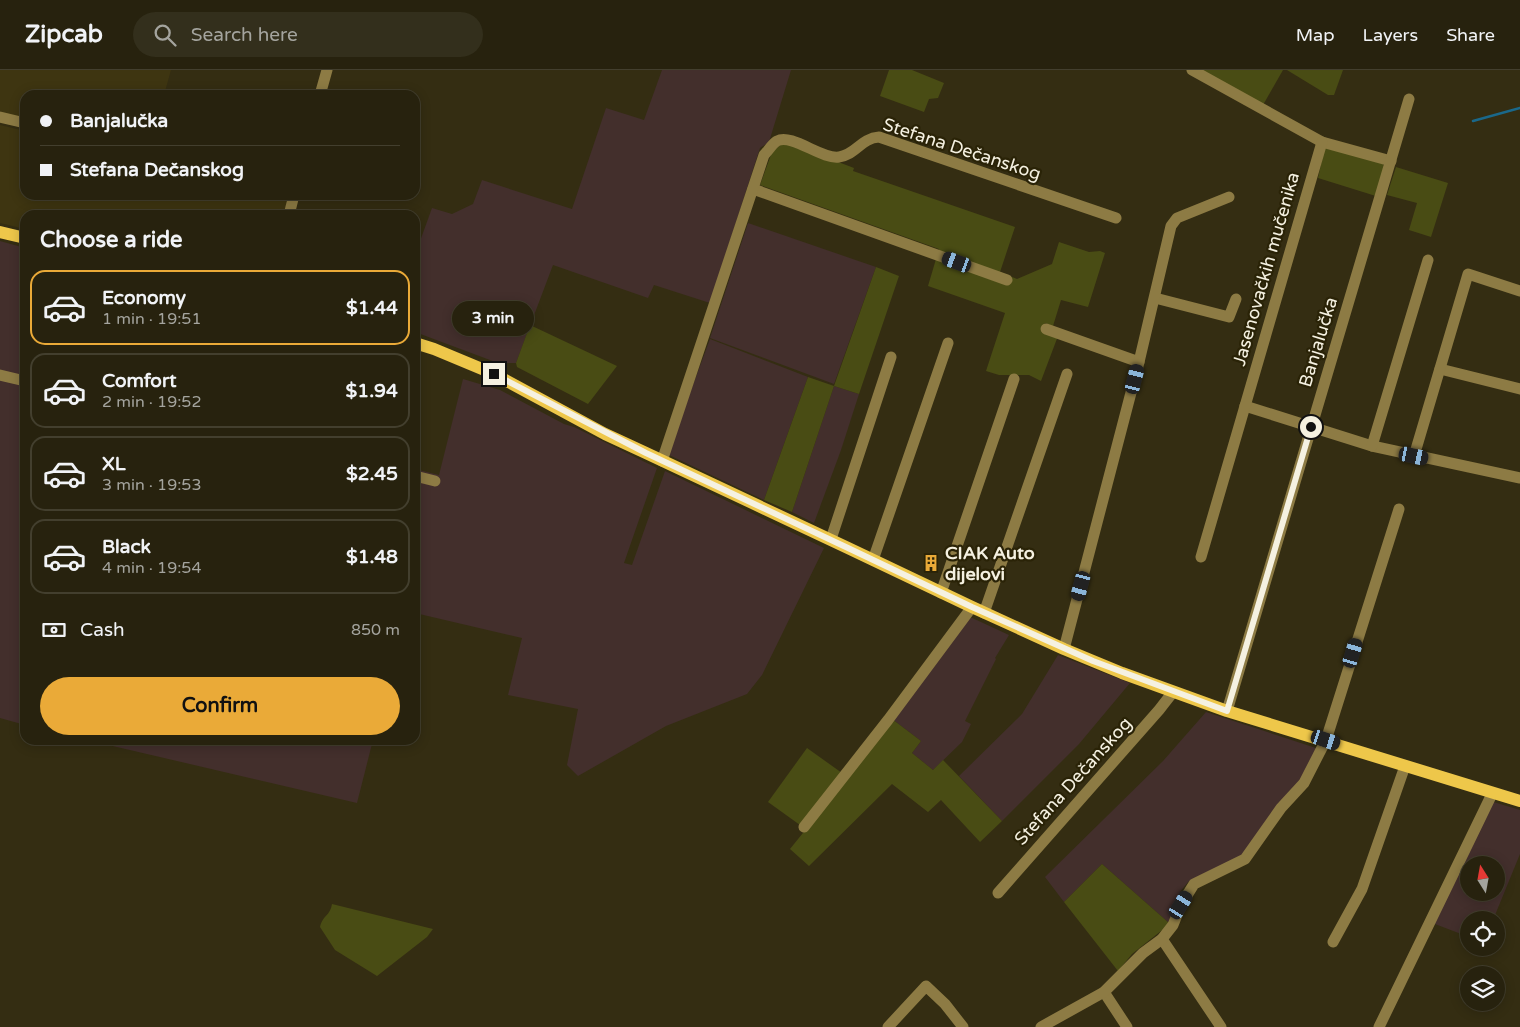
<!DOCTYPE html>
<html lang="en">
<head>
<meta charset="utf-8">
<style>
	:root { --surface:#27220e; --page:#332f1c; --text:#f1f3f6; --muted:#a4a49e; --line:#433f2e; --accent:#eaaa38 }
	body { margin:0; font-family:"Varela Round",sans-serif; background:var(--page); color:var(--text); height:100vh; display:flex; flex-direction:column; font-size:19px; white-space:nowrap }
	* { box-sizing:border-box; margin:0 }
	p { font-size:16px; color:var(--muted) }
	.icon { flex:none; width:28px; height:28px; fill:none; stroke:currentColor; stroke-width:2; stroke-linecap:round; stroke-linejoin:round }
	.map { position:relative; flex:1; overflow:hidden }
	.sheet { position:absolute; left:20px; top:140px; width:400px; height:535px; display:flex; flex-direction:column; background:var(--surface); border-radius:15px; box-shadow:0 2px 12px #0003,0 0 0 1px var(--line) }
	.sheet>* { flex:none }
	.guide { position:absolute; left:20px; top:20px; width:400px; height:110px; border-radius:15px; box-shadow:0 2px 12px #0003,0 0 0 1px var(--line); display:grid; align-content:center; height:110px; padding:0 20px; background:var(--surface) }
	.needle { width:32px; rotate:349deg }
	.buttons { position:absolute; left:1460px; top:786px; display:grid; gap:10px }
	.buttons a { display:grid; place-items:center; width:45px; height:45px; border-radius:50%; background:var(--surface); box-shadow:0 2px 12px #0003,0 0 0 1px var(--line); font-size:25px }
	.end { position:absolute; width:22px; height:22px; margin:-11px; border:6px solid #f5f1e1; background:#111; box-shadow:0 0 0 2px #111 }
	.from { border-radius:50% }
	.bubble { position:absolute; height:35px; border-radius:18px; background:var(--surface); box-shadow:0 2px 12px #0003,0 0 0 1px var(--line); font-size:16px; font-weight:700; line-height:35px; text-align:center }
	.car { position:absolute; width:15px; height:30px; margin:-15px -8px; border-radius:6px; box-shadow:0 0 4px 1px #0007; background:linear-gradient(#222 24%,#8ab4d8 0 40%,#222 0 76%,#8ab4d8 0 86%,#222 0) }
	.guide b { display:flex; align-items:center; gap:18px; height:48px; font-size:19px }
	.guide b+b { border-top:1px solid var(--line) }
	.guide i { width:12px; height:12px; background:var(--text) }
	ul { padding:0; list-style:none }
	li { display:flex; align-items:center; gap:15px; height:75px; margin:0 10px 8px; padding:0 10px; border:2px solid var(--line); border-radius:15px }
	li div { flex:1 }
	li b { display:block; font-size:19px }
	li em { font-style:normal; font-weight:700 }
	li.active { border-color:var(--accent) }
	li>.icon { width:45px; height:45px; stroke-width:1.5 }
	h2 { padding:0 20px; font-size:22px; line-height:60px }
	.pay { display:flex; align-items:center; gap:12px; height:55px; padding:0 20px; font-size:19px }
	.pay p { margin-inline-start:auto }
	.button { display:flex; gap:10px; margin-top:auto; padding:10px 20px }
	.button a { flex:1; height:58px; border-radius:30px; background:var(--accent); color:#111; font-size:20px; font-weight:700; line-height:58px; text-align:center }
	header { display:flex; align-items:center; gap:30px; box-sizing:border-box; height:70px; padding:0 25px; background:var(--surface); border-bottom:1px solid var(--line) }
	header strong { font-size:24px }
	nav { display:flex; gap:28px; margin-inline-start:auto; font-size:18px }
	.search { width:350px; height:45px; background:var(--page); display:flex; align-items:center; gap:12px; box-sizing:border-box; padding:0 18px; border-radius:28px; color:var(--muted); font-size:19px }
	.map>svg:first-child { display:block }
	.commercial { fill:#432f2c; fill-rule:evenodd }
	.built { fill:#3e3511 }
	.green { fill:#494c14 }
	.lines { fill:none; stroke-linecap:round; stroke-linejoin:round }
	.stream { stroke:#1a688a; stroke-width:2.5 }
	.minor { stroke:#8d7b44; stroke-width:11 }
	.major { stroke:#eec74a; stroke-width:12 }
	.route { stroke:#f5f1e1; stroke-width:6 }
	.labels { text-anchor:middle; stroke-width:4.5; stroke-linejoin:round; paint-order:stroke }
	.street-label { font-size:18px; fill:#f5f1e1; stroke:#2a2307 }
	.poi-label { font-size:18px; font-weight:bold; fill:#f5f1e1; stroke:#2a2307; text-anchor:start }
</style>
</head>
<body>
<header>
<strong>Zipcab</strong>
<div class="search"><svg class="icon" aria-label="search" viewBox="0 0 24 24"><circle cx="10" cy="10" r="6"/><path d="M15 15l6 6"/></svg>Search here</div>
<nav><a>Map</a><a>Layers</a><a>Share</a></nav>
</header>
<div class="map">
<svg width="1520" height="957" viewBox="0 0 1520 957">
	<rect width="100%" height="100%" fill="#342d12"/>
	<!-- commercial -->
	<g class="commercial">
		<path d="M662,0H791L769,72L760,78L710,233L654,215L648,228L553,195L516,293H498L415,262V185L432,138L452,144L473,134L482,110L572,139L606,38L644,50Z"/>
		<path d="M748,153L876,197L834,314L710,268Z"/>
		<path d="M0,171L25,178V655L0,648Z"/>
		<path d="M710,269L808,307L764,430L669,385L668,382Z"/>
		<path d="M463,309L500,320L564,354L574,357L657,398L624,493L632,495L665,401L824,478L762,605L747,624L666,656L578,706L567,695L578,639L508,625L522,568L415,543V399L439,405Z"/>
		<path d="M834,316L859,324L841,380L814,453L792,442Z"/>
		<path d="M968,546L1009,565L995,588L996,589L965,651L971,654L962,672L933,700L912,683L921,671L892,649Z"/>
		<path d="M1058,585L1130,613L1079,674L1002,751L959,706L1022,644Z"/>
		<path d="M1206,642L1319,679L1301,711L1237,791L1188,812L1180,822L1169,853L1102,794L1064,832L1045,807L1163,691Z"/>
		<path d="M87,670H373L357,733Z"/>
		<path d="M1487,730L1520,740V784L1493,850H1469V867L1427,851ZM1469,795H1496V822H1469Z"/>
	</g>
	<!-- built -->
	<g class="built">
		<path d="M0,0H171L164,25H25V49L3,43L0,41Z"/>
		<path d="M0,55L25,61V125H282L287,133L284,145H25V159L0,153Z"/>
	</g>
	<!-- green -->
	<g class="green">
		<path d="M889,0H912L944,13L938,28L929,29L924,42L880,26Z"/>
		<path d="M1202,0H1283L1263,35Z"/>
		<path d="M1287,0H1343L1334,25H1328Z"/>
		<path d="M782,74H791L854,98L853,101L1015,157L1000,202L1017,209L1052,194L1059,172L1089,182L1100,181L1105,183L1088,237L1061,230L1053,256L1045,253L1042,260L1058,266L1041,311L1029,305H999L986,301L1005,243L928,216L939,179L760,115L772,82Z"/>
		<path d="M1325,76L1383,94L1385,99L1379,127L1318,108Z"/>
		<path d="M1396,97L1448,113L1431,167L1409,160L1417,133L1387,125Z"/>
		<path d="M876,197L899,206L859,324L834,316L792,442L764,430L808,307L834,316Z"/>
		<path d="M530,255L617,296L588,334L517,297L516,293Z"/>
		<path d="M892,649L921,671L912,683L933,700L943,690L1002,751L980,772L941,730L928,742L892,714L809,796L790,779L861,691Z"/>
		<path d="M807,678L842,703L800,755L768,732Z"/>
		<path d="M1102,794L1169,853L1166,857L1132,884L1118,901L1064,832Z"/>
		<path d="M332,834L433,859L427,867L377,906L335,880L320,857C323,845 330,846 332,834Z"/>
	</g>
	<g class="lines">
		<!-- stream -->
		<path class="stream" d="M1473,51L1520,38"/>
		<!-- minor -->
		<g class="minor">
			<path d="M1192,0L1322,72L1391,91"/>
			<path d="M320,25L327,0"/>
			<path d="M0,47L25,53"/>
			<path d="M753,119L1007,210"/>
			<path d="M289,145L294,125"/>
			<path d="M1155,228L1229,247L1236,229"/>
			<path d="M1046,259L1139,292"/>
			<path d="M1440,299L1520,319"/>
			<path d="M0,305L25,311"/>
			<path d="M1245,336L1372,376L1520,408"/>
			<path d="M1372,376L1428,190"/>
			<path d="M1414,386L1468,204L1520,221"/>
			<path d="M662,391L764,85C768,81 772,74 777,71C792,63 822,90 839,87C856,85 861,68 879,67L1116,148"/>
			<path d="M415,406L435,411"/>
			<path d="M831,469L891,287"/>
			<path d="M1201,487L1322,72"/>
			<path d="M873,490L948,273"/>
			<path d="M941,523L1014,309"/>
			<path d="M984,543L1067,304"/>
			<path d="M1064,579L1139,292L1171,156L1177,148L1229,127"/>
			<path d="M1227,641L1409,29"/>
			<path d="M804,757L888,650L972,537"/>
			<path d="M998,823L1159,640L1173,622"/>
			<path d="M1162,869L1221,957"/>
			<path d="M1333,872L1362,819L1405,696"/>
			<path d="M1104,922L1127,957"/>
			<path d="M888,957L926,916L945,934L963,957"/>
			<path d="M1041,957L1104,922L1143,883L1162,869L1173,855L1181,835L1194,814L1245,789L1281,738L1304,713L1326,670L1399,439"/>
			<path d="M1379,957L1492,724"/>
		</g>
		<!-- major -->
		<g class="major">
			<path d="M0,162L25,168"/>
			<path d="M415,273L434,279L494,304L605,364L646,383L848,478L972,537L1064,579L1122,603L1227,641L1520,731"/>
		</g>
	</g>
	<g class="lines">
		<!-- route -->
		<path class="route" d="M494,304L646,383L848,478L972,537L1093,591L1227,641L1311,357"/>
	</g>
	<!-- icons -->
	<defs>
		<g id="building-bare" transform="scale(1.35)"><path d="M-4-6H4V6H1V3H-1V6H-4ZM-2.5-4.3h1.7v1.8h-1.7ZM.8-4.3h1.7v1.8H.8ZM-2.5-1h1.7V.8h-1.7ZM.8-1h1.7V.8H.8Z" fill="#eaaa38" stroke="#2a2307" stroke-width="2.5" paint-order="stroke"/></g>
	</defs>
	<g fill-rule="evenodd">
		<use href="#building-bare" x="931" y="493"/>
	</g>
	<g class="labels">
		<!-- street labels -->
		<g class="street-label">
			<text transform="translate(962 79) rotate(18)" y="6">Stefana Dečanskog</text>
			<text transform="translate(1266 199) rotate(-74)" y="6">Jasenovačkih mučenika</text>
			<text transform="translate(1318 272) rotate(-73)" y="6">Banjalučka</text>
			<text transform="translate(1073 711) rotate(-48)" y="6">Stefana Dečanskog</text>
		</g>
		<!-- poi labels -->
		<g class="poi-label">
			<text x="945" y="489">CIAK Auto<tspan x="945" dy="21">dijelovi</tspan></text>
		</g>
	</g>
</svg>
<div class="buttons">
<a><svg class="needle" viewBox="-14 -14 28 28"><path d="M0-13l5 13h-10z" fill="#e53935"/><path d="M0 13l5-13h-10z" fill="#a4a49e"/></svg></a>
<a><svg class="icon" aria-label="locate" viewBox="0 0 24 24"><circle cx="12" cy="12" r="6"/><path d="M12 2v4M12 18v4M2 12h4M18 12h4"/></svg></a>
<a><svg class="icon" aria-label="layers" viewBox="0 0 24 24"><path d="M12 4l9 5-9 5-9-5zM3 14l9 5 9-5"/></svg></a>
</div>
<i class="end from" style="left:1311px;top:357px"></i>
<i class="end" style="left:494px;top:304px"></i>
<div class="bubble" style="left:452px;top:231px;width:82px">3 min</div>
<i class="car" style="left:957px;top:192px;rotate:290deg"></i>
<i class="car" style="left:1135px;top:309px;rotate:14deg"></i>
<i class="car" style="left:1414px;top:386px;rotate:102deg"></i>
<i class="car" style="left:1081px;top:516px;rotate:195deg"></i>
<i class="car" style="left:1353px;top:583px;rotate:17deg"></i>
<i class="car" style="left:1326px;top:670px;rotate:108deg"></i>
<i class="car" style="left:1181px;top:835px;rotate:32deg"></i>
<div class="guide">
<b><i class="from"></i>Banjalučka</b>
<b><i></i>Stefana Dečanskog</b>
</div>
<section class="sheet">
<h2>Choose a ride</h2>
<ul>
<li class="active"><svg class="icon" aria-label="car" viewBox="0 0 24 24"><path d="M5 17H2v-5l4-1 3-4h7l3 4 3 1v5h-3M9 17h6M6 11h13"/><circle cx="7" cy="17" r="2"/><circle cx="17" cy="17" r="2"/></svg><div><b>Economy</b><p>1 min · 19:51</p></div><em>$1.44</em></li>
<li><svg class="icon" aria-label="car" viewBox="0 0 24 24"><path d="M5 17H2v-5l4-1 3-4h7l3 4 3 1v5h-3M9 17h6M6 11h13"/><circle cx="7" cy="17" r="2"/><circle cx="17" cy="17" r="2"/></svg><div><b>Comfort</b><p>2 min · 19:52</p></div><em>$1.94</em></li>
<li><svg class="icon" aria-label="car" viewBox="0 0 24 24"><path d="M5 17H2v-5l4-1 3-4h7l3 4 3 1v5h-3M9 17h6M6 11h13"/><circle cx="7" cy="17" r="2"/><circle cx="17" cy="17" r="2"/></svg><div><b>XL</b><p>3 min · 19:53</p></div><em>$2.45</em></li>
<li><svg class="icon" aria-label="car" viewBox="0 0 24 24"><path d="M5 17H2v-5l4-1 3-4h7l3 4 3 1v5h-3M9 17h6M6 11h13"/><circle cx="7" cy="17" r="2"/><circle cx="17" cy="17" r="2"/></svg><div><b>Black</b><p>4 min · 19:54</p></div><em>$1.48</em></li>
</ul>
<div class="pay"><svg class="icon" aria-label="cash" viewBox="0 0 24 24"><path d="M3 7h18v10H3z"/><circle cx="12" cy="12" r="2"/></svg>Cash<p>850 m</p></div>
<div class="button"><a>Confirm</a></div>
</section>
</div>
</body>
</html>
